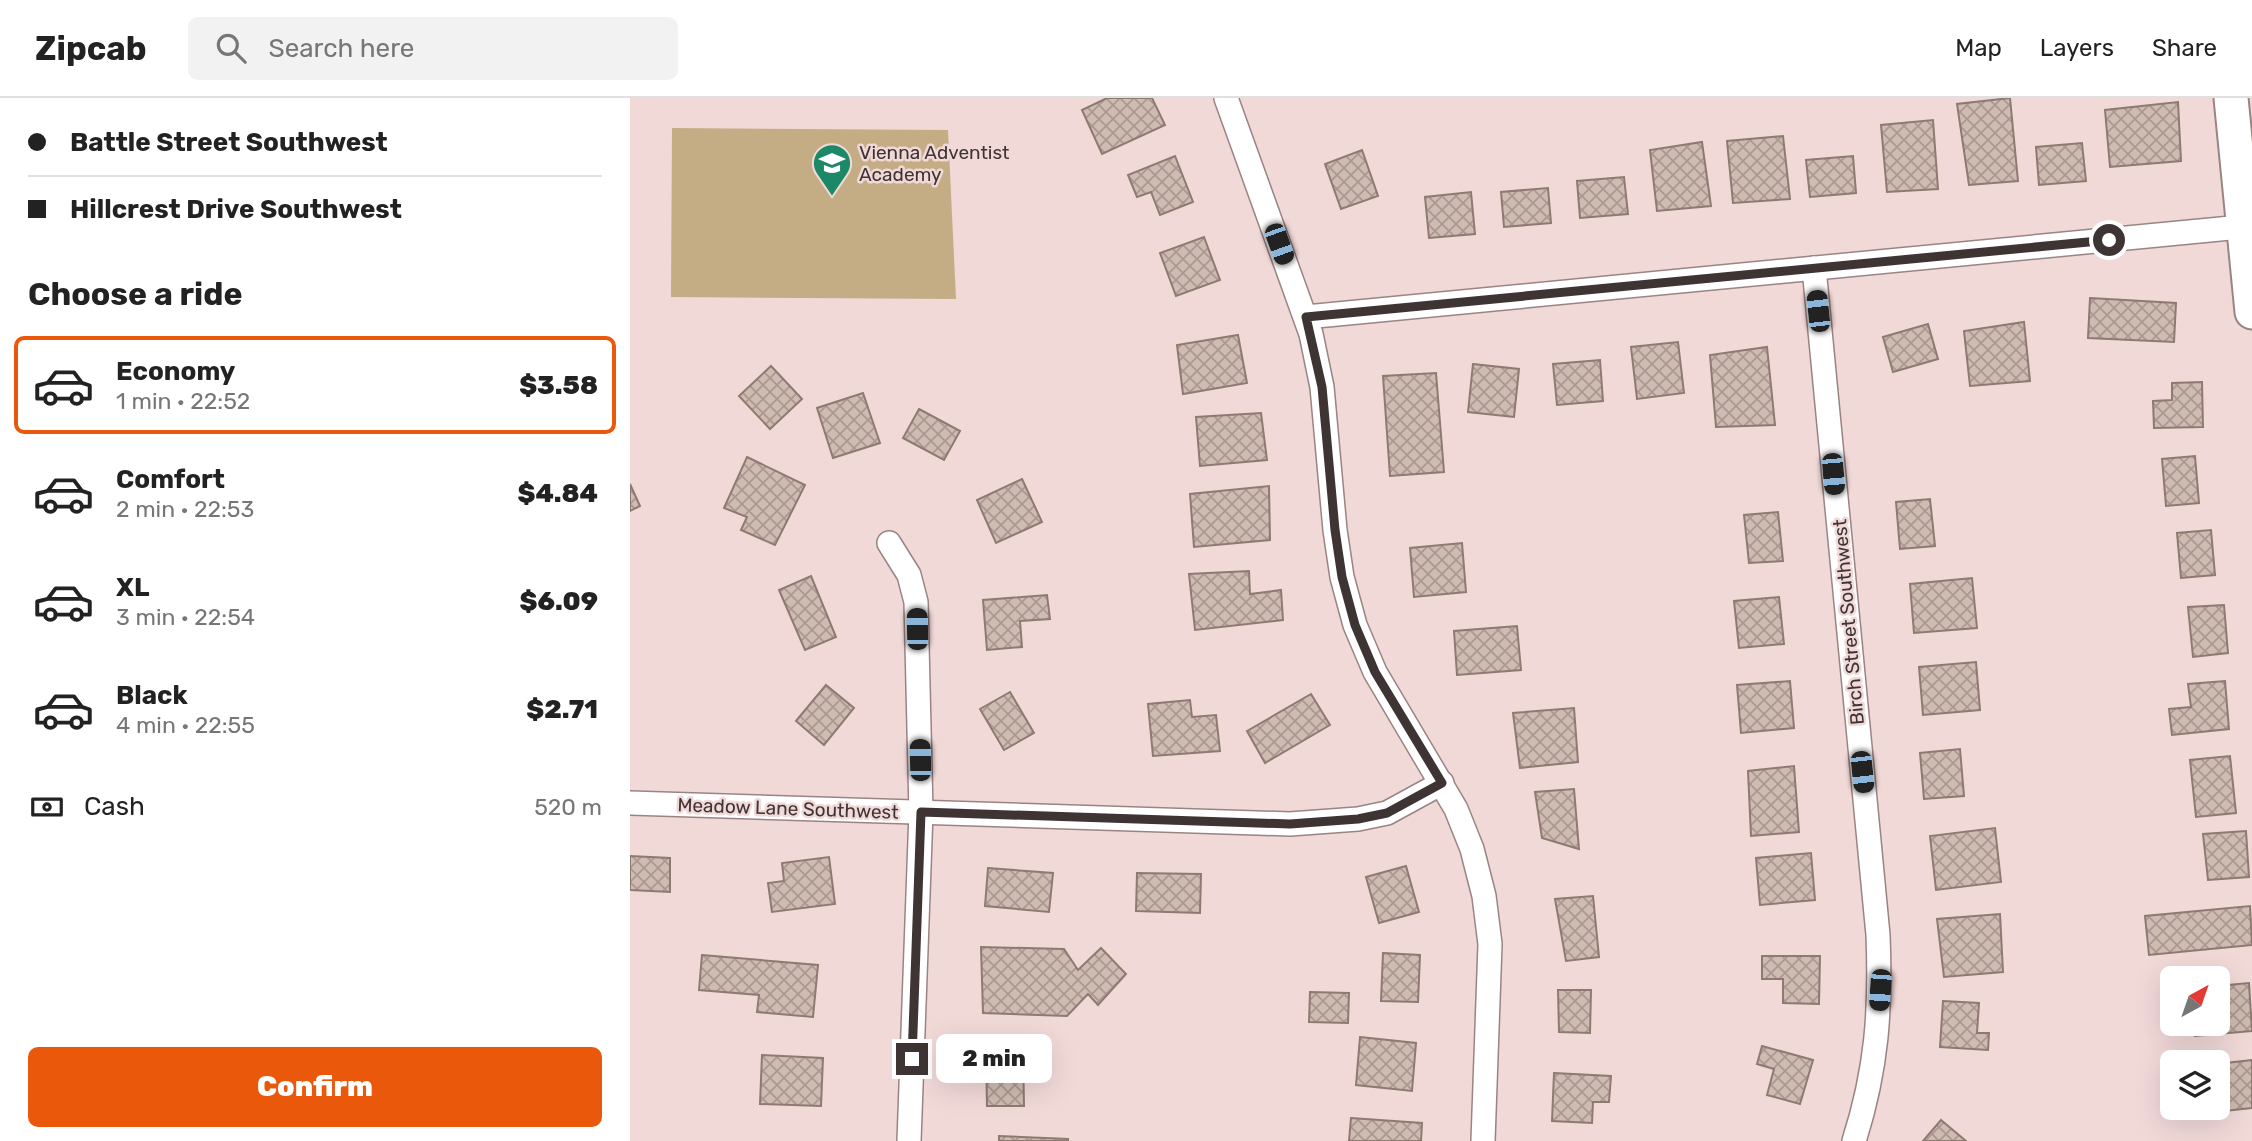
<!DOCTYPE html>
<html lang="en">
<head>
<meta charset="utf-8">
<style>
	:root { --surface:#fff; --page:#f2f2f2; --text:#222; --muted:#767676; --line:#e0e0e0; --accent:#ea580c }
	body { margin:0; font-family:Rubik,sans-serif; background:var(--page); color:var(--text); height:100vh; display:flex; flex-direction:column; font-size:26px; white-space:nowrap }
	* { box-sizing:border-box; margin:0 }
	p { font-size:23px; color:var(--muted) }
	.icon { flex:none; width:38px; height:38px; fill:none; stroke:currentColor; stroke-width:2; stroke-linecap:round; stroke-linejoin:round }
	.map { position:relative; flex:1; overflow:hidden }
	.panel { display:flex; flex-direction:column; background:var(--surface); width:630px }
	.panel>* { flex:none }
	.top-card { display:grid; align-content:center; height:154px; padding:0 28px; background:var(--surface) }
	.needle { width:46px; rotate:40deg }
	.controls { position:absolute; left:1530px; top:868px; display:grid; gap:14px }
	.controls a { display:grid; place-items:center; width:70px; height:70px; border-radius:10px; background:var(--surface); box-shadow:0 7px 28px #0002; font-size:35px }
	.end { position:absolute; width:32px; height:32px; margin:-16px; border:9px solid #3e3434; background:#fff; box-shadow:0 0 0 4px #fff }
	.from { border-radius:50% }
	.bubble { position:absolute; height:49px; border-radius:10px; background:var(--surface); box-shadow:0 7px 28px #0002; font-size:23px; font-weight:800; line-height:49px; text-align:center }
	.car { position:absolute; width:21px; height:42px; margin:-21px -10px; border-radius:9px; box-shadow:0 0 5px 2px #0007; background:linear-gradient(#222 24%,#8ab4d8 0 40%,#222 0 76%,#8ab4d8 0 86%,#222 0) }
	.top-card b { display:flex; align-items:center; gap:24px; height:66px; font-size:26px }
	.top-card b+b { border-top:2px solid var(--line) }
	.top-card i { width:18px; height:18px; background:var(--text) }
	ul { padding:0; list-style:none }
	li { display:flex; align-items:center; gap:21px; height:98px; margin:0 14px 10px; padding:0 14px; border:4px solid transparent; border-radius:10px }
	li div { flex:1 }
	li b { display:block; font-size:26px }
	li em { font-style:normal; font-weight:800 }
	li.on { border-color:var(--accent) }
	li>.icon { width:63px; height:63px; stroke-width:1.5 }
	h2 { padding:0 28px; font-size:32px; line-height:84px }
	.pay { display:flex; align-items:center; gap:18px; height:77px; padding:0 28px; font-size:26px }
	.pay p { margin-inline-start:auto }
	.primary-button { display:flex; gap:14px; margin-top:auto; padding:14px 28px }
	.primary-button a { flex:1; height:80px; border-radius:10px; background:var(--accent); color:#fff; font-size:28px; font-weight:800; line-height:80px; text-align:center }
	header { display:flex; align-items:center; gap:42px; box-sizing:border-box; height:98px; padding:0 35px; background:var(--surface); border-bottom:2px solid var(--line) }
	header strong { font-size:33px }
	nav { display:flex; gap:38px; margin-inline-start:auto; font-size:24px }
	.search { width:490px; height:63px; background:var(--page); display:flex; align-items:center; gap:18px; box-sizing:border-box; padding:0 24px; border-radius:10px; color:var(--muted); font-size:26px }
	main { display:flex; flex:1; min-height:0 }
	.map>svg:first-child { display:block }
	.pitch { fill:#c4ac85 }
	.building { fill:url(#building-cross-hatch); stroke:#8d7b71; stroke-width:2 }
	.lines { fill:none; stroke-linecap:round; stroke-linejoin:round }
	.street-casing { stroke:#9a8483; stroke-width:26 }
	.secondary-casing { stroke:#9a8483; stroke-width:37 }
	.street { stroke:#fff; stroke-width:23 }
	.secondary { stroke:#fff; stroke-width:33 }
	.route { stroke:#3e3434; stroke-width:9 }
	.labels { text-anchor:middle; stroke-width:5; stroke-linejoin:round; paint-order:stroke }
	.poi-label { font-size:19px; fill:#3e3434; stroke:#f1d9d8; text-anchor:start }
	.street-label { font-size:19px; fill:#3e3434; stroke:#f1d9d8 }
</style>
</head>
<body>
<header>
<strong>Zipcab</strong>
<div class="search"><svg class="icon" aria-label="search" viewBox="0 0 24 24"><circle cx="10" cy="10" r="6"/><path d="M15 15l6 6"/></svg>Search here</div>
<nav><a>Map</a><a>Layers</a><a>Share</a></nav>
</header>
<main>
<section class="panel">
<div class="top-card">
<b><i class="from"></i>Battle Street Southwest</b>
<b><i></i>Hillcrest Drive Southwest</b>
</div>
<h2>Choose a ride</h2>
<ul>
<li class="on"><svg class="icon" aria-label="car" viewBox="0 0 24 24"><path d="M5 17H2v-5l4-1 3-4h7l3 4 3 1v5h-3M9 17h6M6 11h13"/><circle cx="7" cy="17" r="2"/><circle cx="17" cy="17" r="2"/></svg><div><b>Economy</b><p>1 min · 22:52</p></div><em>$3.58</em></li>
<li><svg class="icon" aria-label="car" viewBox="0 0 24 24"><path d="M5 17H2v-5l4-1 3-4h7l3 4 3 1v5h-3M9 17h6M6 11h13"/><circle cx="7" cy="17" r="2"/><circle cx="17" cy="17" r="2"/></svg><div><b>Comfort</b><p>2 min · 22:53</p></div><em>$4.84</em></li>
<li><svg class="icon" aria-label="car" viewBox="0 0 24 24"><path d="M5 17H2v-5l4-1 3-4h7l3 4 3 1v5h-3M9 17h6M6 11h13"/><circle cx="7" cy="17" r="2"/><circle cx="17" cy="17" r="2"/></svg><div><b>XL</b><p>3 min · 22:54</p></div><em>$6.09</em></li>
<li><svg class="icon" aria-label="car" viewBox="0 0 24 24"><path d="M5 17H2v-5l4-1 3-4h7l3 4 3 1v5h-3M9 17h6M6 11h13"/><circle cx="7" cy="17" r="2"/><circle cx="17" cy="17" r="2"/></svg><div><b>Black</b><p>4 min · 22:55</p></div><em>$2.71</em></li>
</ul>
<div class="pay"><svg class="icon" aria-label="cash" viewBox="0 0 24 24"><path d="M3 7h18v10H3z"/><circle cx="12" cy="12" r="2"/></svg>Cash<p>520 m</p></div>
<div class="primary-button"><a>Confirm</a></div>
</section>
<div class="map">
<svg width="1622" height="1043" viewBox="0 0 1622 1043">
	<defs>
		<pattern id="building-cross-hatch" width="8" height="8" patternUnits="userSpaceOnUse" patternTransform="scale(1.75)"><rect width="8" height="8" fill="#cfbbb1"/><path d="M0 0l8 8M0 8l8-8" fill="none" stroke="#a99991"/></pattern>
	</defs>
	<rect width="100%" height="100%" fill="#f1d9d8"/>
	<!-- pitch -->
	<path class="pitch" d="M42,30L318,32L326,201L41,199Z"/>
	<!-- building -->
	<g class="building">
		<path d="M477,0H522L535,27L472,56L452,12Z"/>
		<path d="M1380,0L1388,83L1339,87L1327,6Z"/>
		<path d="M1548,4L1551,63L1480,69L1475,12Z"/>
		<path d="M1303,22L1308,91L1257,94L1251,27Z"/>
		<path d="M1153,38L1160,101L1103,105L1097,43Z"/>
		<path d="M1072,44L1081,108L1027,113L1020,52Z"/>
		<path d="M1452,45L1456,83L1409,87L1406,49Z"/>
		<path d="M732,52L748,98L711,111L695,66Z"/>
		<path d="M545,58L563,104L530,117L521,94L507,99L498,77Z"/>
		<path d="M1223,58L1226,95L1180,99L1176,62Z"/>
		<path d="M994,79L998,116L950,120L947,83Z"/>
		<path d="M918,90L921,125L874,129L871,94Z"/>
		<path d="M841,94L845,136L799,140L795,99Z"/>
		<path d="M574,139L590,182L546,198L530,155Z"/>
		<path d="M1460,200L1546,205L1544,244L1458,240Z"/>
		<path d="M1394,224L1400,283L1340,288L1334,233Z"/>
		<path d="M1298,226L1308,261L1263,274L1253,239Z"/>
		<path d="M608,237L617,285L553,296L547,247Z"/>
		<path d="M1048,244L1054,295L1007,301L1001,249Z"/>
		<path d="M1137,249L1145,327L1086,329L1080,257Z"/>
		<path d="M970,262L973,303L927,307L923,266Z"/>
		<path d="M843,266L889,271L884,319L838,314Z"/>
		<path d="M141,268L172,301L140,331L109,298Z"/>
		<path d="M806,275L814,374L760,378L753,278Z"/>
		<path d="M1572,284L1573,329L1524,330L1523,303L1542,302V285Z"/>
		<path d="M233,295L250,345L203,360L187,310Z"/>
		<path d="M289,311L330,333L314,362L273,340Z"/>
		<path d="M631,315L637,362L570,368L566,319Z"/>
		<path d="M1565,358L1569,405L1536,408L1532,361Z"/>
		<path d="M117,359L175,387L145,447L111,432L117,419L94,410Z"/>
		<path d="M392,381L412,424L366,445L347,402Z"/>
		<path d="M0,386L10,408L0,413Z"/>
		<path d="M639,388L640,442L564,449L560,396Z"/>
		<path d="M1300,401L1305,448L1270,451L1266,404Z"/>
		<path d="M1148,414L1153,463L1119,465L1114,417Z"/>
		<path d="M1581,432L1585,477L1551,480L1547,435Z"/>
		<path d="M832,445L836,494L784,499L780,450Z"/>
		<path d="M619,473L620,496L651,492L653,522L565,532L559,476Z"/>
		<path d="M181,478L206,539L175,552L149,492Z"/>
		<path d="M1342,480L1347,530L1284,535L1280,486Z"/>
		<path d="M417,497L420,521L390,523L392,549L357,552L353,502Z"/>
		<path d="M1149,499L1154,546L1109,550L1104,503Z"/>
		<path d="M1594,507L1598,555L1563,559L1558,509Z"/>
		<path d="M887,528L891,572L827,577L824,533Z"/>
		<path d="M1346,564L1350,612L1293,617L1289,569Z"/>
		<path d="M1160,583L1164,630L1111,635L1107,587Z"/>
		<path d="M1595,583L1599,631L1542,637L1539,611L1561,609L1558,586Z"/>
		<path d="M196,587L224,610L194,647L166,623Z"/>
		<path d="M380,594L404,635L374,652L350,611Z"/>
		<path d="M681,596L700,627L635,665L617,633Z"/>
		<path d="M560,602L562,619L586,617L590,653L523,658L518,606Z"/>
		<path d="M944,610L948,664L890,670L883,615Z"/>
		<path d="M1330,651L1334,698L1294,701L1290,655Z"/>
		<path d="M1600,658L1606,715L1566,719L1560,662Z"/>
		<path d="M1164,668L1169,734L1121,738L1118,673Z"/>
		<path d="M944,691L949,751L912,740L905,694Z"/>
		<path d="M1365,730L1371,784L1306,792L1300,738Z"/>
		<path d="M1616,733L1619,779L1578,782L1573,736Z"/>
		<path d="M1181,755L1185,802L1130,807L1126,760Z"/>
		<path d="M0,758L40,760V794L0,792Z"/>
		<path d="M199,759L205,806L142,814L138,785L154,783L152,765Z"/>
		<path d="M776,768L789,814L749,825L736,779Z"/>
		<path d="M358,770L423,775L419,814L355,808Z"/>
		<path d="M507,775L571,776L570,815L506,813Z"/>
		<path d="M963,798L969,859L936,863L925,801Z"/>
		<path d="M1620,808L1622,847L1519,857L1515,818Z"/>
		<path d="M1370,816L1373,874L1314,879L1307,821Z"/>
		<path d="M351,849L434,851L448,872L471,850L496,876L468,907L458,896L437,918L353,915Z"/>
		<path d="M753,855L790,857L788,904L751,903Z"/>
		<path d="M72,857L188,867L183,919L127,914L129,897L69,892Z"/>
		<path d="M1132,858H1190L1189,906L1153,905V881H1132Z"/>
		<path d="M1619,885L1622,933L1565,938L1564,926H1587V888Z"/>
		<path d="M928,892H961L960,935L929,934Z"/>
		<path d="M680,894L719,895L718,925L679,924Z"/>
		<path d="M1313,903L1349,905L1347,935H1359L1358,952L1310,949Z"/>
		<path d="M730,939L786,945L782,993L726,987Z"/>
		<path d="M1132,948L1183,962L1170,1006L1137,997L1144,971L1127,966Z"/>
		<path d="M393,953L394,1008H357L356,954Z"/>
		<path d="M132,957L193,960L191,1008L130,1006Z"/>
		<path d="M1622,962V1010L1586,1014L1587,966Z"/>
		<path d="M924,975L981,978L979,1004H963L962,1025L922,1023Z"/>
		<path d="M721,1020L792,1025L791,1043H719Z"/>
		<path d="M1311,1022L1336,1043H1293Z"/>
		<path d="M369,1038L438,1041V1043H369Z"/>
	</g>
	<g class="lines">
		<!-- street casing -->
		<g class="street-casing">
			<g id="street">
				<path d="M596,0L681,236L692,289L705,432L712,479L725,527L745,574L826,711L842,751L854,798L860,846L853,1043"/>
				<path d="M1184,170L1248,837C1251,912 1247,971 1224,1043"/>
				<path d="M676,219L1622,128"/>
				<path d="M259,445L279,477L286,504L291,714L279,1043"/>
				<path d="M0,705L660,726L728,721L757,715L812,685"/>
			</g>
		</g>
		<!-- secondary casing -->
		<g class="secondary-casing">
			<path id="secondary" d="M1601,0L1622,214"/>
		</g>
		<!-- street -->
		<use href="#street" class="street"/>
		<!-- secondary -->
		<use href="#secondary" class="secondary"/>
	</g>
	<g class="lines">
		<!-- route -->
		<path class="route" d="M282,961L291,714L660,726L728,721L757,715L812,685L745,574L725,527L712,479L705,432L692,289L676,219L1479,142"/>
	</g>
	<!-- icons -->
	<defs>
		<g id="school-pin" transform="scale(2.0125)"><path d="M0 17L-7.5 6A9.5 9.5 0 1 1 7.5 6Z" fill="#1b8967" stroke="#f1d9d8"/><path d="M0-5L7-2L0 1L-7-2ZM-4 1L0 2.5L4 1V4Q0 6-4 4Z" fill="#fff"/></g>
	</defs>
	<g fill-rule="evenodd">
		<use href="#school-pin" x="202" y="65"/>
	</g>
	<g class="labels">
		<!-- poi labels -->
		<g class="poi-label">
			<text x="229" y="61">Vienna Adventist<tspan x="229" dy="22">Academy</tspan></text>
		</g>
		<!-- street labels -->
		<g class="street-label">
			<text transform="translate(1218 524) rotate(-95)" y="7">Birch Street Southwest</text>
			<text transform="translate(158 710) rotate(2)" y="7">Meadow Lane Southwest</text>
		</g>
	</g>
</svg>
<div class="controls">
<a><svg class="needle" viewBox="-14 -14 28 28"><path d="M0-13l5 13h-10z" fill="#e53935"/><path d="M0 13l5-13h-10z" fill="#767676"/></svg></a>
<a><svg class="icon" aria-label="layers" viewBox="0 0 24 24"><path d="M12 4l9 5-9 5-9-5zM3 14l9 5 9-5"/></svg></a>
</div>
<i class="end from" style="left:1479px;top:142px"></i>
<i class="end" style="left:282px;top:961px"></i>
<div class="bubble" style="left:306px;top:936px;width:116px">2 min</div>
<i class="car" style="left:649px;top:146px;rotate:160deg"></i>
<i class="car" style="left:1188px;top:213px;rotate:354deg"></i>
<i class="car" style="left:1203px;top:376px;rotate:175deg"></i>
<i class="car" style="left:287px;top:531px;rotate:359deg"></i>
<i class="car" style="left:290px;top:662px;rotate:359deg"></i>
<i class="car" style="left:1232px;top:674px;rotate:174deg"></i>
<i class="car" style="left:1250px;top:892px;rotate:184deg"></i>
</div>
</main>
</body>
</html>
